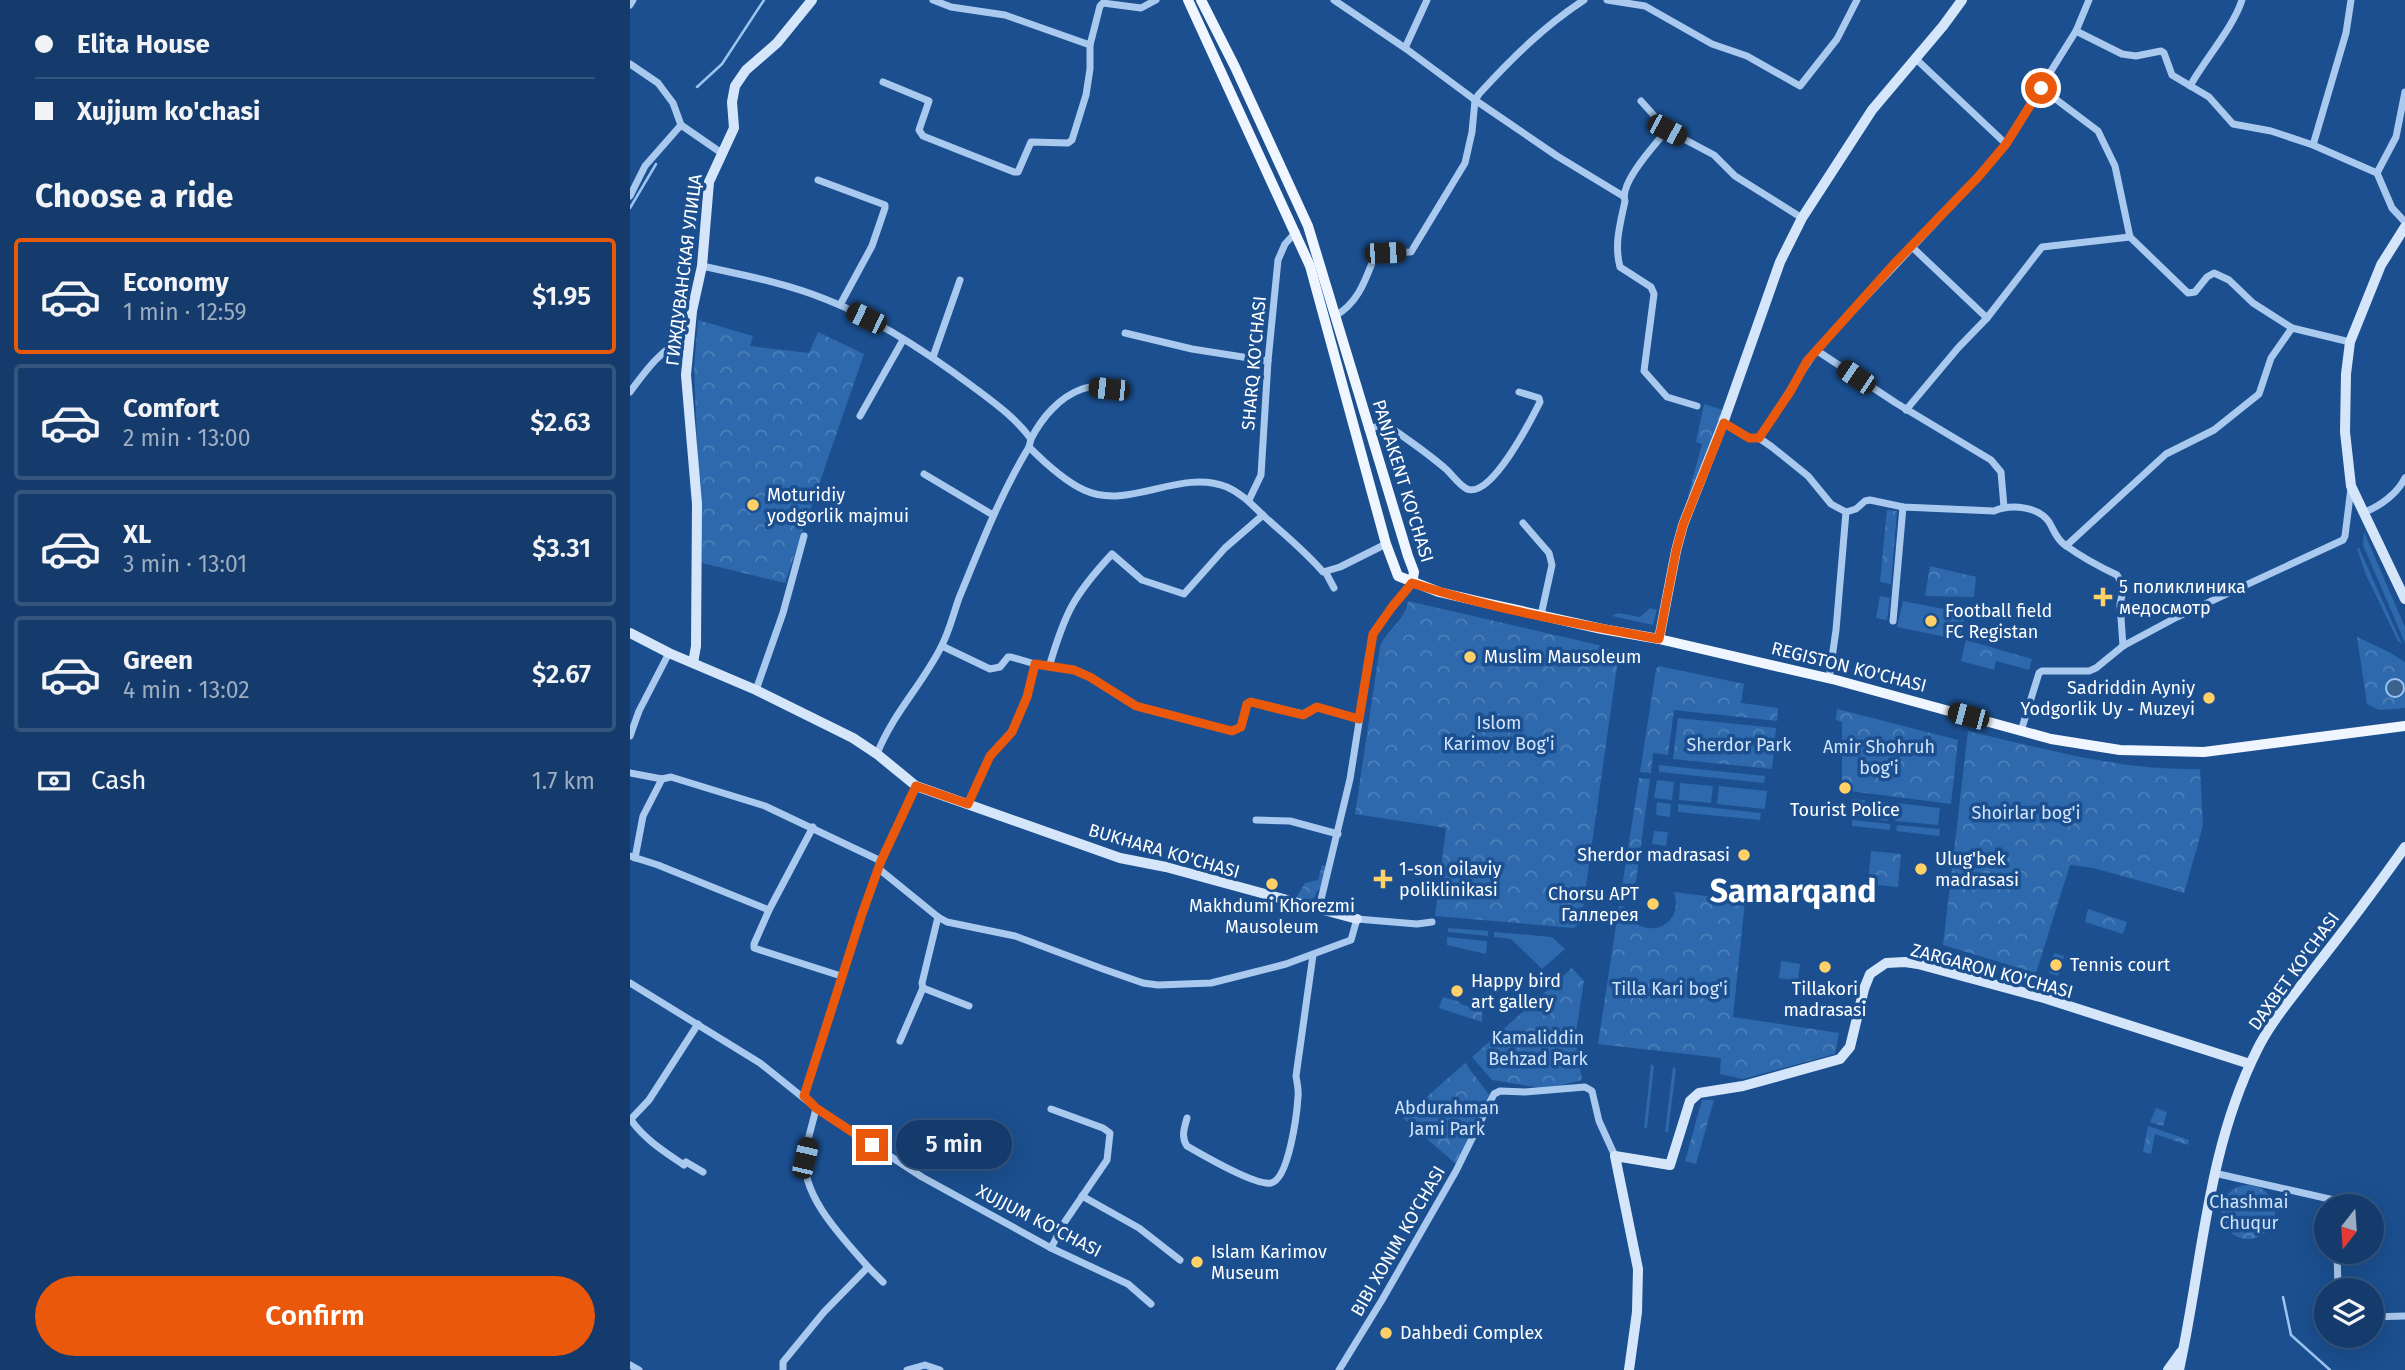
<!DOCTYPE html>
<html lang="en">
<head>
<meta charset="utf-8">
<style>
	:root { --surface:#143b6b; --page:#1d4271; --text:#f1f3f6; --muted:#9dadc1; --line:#33557e; --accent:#ea580c }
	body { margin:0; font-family:"Fira Sans",sans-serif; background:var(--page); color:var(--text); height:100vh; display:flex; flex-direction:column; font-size:26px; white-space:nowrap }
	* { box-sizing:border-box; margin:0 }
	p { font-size:23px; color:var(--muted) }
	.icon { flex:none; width:38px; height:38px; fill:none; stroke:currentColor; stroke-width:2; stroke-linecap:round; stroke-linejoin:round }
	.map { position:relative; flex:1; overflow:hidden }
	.side { display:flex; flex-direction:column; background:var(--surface); width:630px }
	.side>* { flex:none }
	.top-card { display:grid; align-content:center; height:154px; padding:0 35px; background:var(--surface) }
	.needle { width:46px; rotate:197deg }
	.controls { position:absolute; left:1684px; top:1194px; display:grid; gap:14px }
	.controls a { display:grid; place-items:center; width:70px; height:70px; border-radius:50%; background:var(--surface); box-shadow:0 7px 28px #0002,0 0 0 2px var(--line); font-size:35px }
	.end { position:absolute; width:32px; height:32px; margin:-16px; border:9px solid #ea580c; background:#fff; box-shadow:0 0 0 4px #fff }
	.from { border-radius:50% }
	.bubble { position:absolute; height:49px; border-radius:24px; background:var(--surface); box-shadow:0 7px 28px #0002,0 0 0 2px var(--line); font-size:23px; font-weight:600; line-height:49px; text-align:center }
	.car { position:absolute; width:21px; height:42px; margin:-21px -10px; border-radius:9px; box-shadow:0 0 5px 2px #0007; background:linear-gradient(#222 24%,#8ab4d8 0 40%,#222 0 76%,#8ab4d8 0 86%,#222 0) }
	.top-card b { display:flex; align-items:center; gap:24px; height:66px; font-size:26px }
	.top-card b+b { border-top:2px solid var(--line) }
	.top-card i { width:18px; height:18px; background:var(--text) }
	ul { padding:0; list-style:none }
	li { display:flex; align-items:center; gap:21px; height:116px; margin:0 14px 10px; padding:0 21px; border:4px solid var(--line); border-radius:7px }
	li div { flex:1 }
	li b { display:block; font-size:26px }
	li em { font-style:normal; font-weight:600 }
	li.selected { border-color:var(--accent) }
	li>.icon { width:63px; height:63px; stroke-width:1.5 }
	h2 { padding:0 35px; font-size:32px; line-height:84px }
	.pay { display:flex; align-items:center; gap:18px; height:77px; padding:0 35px; font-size:26px }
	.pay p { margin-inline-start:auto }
	.primary-button { display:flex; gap:14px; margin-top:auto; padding:14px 35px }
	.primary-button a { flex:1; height:80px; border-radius:42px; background:var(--accent); color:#fff; font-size:28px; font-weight:600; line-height:80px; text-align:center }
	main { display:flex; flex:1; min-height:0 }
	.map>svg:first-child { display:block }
	.green { fill:#2e69ad }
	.forest { fill:url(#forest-crowns) }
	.water { fill:#3c6290; stroke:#9cc4f0; stroke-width:2 }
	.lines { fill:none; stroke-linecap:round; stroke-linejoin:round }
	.stream { stroke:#9cc4f0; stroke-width:2.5 }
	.street { stroke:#a9c9ee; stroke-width:7 }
	.secondary { stroke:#d6e6fa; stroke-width:10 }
	.primary { stroke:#f0f6ff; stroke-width:10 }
	.route { stroke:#ea580c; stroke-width:9 }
	.poi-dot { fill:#ffd166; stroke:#1b4f8f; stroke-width:2.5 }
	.labels { text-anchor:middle; stroke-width:7; stroke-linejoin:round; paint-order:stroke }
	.street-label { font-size:18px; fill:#fff; stroke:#1b4f8f }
	.poi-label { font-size:18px; fill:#fff; stroke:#1b4f8f; text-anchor:start }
	.park-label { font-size:18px; fill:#cfe3fa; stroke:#1b4f8f }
	.town-label { font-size:32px; font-weight:bold; fill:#fff; stroke:#1b4f8f }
</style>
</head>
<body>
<main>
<section class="side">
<div class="top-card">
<b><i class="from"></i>Elita House</b>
<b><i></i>Xujjum ko'chasi</b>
</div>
<h2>Choose a ride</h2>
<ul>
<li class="selected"><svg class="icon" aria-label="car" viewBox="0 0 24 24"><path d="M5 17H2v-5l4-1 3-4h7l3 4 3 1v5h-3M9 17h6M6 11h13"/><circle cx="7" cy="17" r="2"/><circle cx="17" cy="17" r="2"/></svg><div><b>Economy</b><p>1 min · 12:59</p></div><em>$1.95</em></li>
<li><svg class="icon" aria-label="car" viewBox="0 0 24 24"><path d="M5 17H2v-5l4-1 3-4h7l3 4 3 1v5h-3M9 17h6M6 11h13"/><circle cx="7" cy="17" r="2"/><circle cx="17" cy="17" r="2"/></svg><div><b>Comfort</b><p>2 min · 13:00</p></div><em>$2.63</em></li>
<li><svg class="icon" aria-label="car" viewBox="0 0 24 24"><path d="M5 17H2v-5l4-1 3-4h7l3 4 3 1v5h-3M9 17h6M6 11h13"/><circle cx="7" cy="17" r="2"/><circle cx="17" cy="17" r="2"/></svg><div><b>XL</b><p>3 min · 13:01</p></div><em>$3.31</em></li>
<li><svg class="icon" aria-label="car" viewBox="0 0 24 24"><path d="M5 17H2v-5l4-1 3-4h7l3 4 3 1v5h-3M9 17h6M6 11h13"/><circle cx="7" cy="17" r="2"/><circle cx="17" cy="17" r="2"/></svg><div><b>Green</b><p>4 min · 13:02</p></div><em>$2.67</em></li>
</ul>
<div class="pay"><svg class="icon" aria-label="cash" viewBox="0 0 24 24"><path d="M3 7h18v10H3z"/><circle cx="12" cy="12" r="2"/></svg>Cash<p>1.7 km</p></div>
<div class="primary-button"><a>Confirm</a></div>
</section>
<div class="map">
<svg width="1775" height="1370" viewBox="0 0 1775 1370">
	<defs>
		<pattern id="forest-crowns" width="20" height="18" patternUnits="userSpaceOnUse" patternTransform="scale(1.75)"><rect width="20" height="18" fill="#2e69ad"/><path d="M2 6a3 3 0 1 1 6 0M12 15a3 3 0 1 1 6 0" fill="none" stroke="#4d80b9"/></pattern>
	</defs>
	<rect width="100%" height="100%" fill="#1b4f8f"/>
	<!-- green -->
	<g class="green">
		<path d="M1734,532L1775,627V643L1733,545Z"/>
		<path d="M1729,548L1772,644L1768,641L1736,575L1727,549Z"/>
		<path d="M1273,601L1335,613L1330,640L1267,627Z"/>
		<path d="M1020,608L1027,610L1023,625L982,616L988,613L1010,617Z"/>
		<path d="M1029,765L1135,776L1134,783L1029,772Z"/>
		<path d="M1027,780L1044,782L1042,800L1024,798Z"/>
		<path d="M1050,783L1083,786L1081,803L1049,800Z"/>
		<path d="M1089,786L1137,791L1135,809L1087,804Z"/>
		<path d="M1222,799L1235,800L1233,816L1220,815Z"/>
		<path d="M1246,801L1260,803L1258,821L1244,819Z"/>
		<path d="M1027,802L1041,804L1040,817L1026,815Z"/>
		<path d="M1267,803L1310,808L1308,825L1265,821Z"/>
		<path d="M1048,804L1131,813L1130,820L1048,812Z"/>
		<path d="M1222,820L1260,824V830L1222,826Z"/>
		<path d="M1267,825L1310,829L1309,836L1266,831Z"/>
		<path d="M1024,831L1038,832L1036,846L1022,844Z"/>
		<path d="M818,928L858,931V936L818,932Z"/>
		<path d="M864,932L922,937L935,949L912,969L881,939L864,937Z"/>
		<path d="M817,937L857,941L856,954L817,945Z"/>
		<path d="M1424,953L1434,956L1428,976L1419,973Z"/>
		<path d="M1151,961L1170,964L1168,981L1149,978Z"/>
		<path d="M1021,1064L1024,1066L1017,1128H1014Z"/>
		<path d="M1043,1067L1046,1069L1038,1132H1035Z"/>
	</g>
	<!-- forest -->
	<g class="forest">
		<path d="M68,320L123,336L120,346L179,353L188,332L234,354L155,583L72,563L64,368Z"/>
		<path d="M1074,404L1093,410L1064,498L1058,496L1072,444L1066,442Z"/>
		<path d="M1257,510L1267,511L1261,584L1250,582Z"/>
		<path d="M1300,566L1346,577L1344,597L1295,596Z"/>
		<path d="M1250,596L1260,598L1257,620L1246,618Z"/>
		<path d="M778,601L977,647L988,659L951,922L944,928L805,916L816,828L725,814L750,646C757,630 776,619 778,601Z"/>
		<path d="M1727,637L1759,652L1775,662V708L1749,710L1737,704Z"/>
		<path d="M1336,640L1402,659L1399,670L1366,661L1364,670L1331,661Z"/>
		<path d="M1029,666L1114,684L1111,703L1148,708L1147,721L1044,710L1038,755L1023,753L1021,773L1010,772L1026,669Z"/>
		<path d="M1207,709L1328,740L1321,804L1212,790V722L1206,720Z"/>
		<path d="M1048,718L1146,728L1142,769L1043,759Z"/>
		<path d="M1338,731C1415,749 1491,771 1570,769L1573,826L1554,893L1463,868L1440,865L1406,973L1313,945Z"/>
		<path d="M1009,778L1020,779L1006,881L997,893H991Z"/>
		<path d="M1241,851L1271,854L1268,887L1238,884Z"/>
		<path d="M692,865L697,866L692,889L687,891L682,903L665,900L675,883L688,880Z"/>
		<path d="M1044,892L1115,901L1103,1017L1209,1033L1205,1054L1113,1079L1090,1074L1091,1058L968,1044L989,906L995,907C1007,944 1056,929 1044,892Z"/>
		<path d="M1458,909L1497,922L1493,934L1455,922Z"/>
		<path d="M942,968L954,981L945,1038L952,1080L917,1089L862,1080L842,1057Z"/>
		<path d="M813,997L830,1002V1004L841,1007L843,1010H852V1022L809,1008Z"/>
		<path d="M835,1063L860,1096L827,1165L773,1118Z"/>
		<path d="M1072,1100H1084L1066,1164L1055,1161Z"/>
		<path d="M1526,1108L1537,1112L1533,1126L1520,1122Z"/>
		<path d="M1518,1126L1559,1140L1558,1145L1525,1134L1521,1154L1513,1152Z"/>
		<circle cx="1618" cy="1212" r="27"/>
	</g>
	<!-- water -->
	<circle class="water" cx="1765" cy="688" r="9"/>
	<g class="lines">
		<!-- stream -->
		<g class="stream">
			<path d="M67,87L92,64L134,0"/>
			<path d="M0,208L26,164"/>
			<path d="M1653,1297L1661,1335L1700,1370"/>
		</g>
		<!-- street -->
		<g class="street">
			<path d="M704,0L775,48L845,100L927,156L993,196"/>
			<path d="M977,0L1015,6L1082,44L1117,56L1170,86L1207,39L1227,0"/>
			<path d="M0,5L3,0"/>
			<path d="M1446,31L1492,54L1506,56L1531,51L1534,53L1542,75L1579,97L1603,124L1641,131L1683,145L1747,173L1762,208L1775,222"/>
			<path d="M460,45L470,6L473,3L511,8L526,0"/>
			<path d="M775,48L797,0"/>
			<path d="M1286,59L1375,143"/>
			<path d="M0,64L28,83L43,103L51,125L93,154"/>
			<path d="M253,82L299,101L289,130L293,136L384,172H388L401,142L438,143L442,140L456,95L460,69V45L375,15L321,7L303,0"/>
			<path d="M1560,86C1575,59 1603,28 1612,0"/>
			<path d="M1411,88L1468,131L1485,166L1500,237L1558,293L1565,292L1577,277L1584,273L1599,280L1623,303L1662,328L1720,342"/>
			<path d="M1011,101L1037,130"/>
			<path d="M1683,145L1716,33L1721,0"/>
			<path d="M1747,173L1766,137L1775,92"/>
			<path d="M188,180L255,205V208L242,246L210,305"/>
			<path d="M0,196L15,166L51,125"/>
			<path d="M1281,246L1357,318"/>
			<path d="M72,266C113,275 156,283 195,299C247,319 298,353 342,386C363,402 385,417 401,439L399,447C415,463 434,481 454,490C499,511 549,468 597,487C613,494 623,506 635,517C655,535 675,551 693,572L710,567L756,544"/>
			<path d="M705,316C728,303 735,281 744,258L755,253L781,252L835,163L842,132L845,100L849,94C881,59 914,26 954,0"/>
			<path d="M495,333L562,349L638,361"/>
			<path d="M1186,350L1266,403L1361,460L1371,472L1374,507"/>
			<path d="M303,357L330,280"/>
			<path d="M0,392C16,370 32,348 58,337"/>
			<path d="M1067,406L1037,397L1014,371L1024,294L1021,287L990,267C984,244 990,225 995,201C989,183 1025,145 1037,130L1084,155L1105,176L1172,218"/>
			<path d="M1276,410L1328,348L1357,318L1412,247L1500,237"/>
			<path d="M230,416L273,340"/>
			<path d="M1093,423L1119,438H1129L1142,447L1178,476L1201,504L1216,512L1206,630L1199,679"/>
			<path d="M738,429L752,425L761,428C780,441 800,455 817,470C823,476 829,485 837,489C861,499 901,420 910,402L909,398L889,392"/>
			<path d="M1129,438L1186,350L1349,176L1376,143L1446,31L1459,0"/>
			<path d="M401,439C411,419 429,397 452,389C465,384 483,390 496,393"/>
			<path d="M294,474L363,515"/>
			<path d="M619,500L631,475L638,361L648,260L655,244L666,232"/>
			<path d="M1216,512L1226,509L1235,501L1240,500L1273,507L1364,511C1381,504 1408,506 1419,522C1424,530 1426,539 1435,545C1450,556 1470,567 1487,575L1494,587L1490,604L1493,646"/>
			<path d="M1735,512C1750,506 1767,494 1775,478"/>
			<path d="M893,523L919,553L922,565L911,615"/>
			<path d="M1436,546L1536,454L1584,430L1629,394L1641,358L1662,328"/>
			<path d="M696,573L704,588"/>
			<path d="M1263,621L1273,507"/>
			<path d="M312,646L360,669L370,667L378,657H381L405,664L445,670L460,677L506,706L602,731L611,727L617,704L621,702L673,714L687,707L729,719"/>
			<path d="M419,667C435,613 443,596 482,554L512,580L554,594L595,548L633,515"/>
			<path d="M126,690L153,613L174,536"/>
			<path d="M1391,731L1409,673L1412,671H1459L1466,668L1493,646L1547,617L1713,540L1715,536L1721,488"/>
			<path d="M0,736L9,711L39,653"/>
			<path d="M247,754C262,715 291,686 310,649C319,633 323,615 329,598C350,547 370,495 399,447"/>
			<path d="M0,773L32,779L41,777L135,806L251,861"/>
			<path d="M338,804L360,756L382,732L397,697L405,664"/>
			<path d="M626,820L660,821L708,834"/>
			<path d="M183,827L139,910L124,944V948L211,976"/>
			<path d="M0,856L28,865L139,910"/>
			<path d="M5,858L13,816L32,779"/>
			<path d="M249,869L308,917L317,922L385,936L473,969L513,983L528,985L581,983L656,964L721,940L727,919L787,924L802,922"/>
			<path d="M689,908L720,779L743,634L762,607L782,583"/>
			<path d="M308,917L292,983L293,988L339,1006"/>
			<path d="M0,983L130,1063L186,1108L292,1177L421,1248L498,1284L521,1304"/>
			<path d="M270,1041L293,988"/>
			<path d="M174,1096L232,914L251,861L286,786"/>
			<path d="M186,1108C183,1123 177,1140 175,1156C171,1197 214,1239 238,1267"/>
			<path d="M421,1109L473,1128L480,1133L477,1160L434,1223L421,1248"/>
			<path d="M557,1118C554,1129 551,1137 557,1146C573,1155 625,1186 641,1183C659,1179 667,1113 668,1097C669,1090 667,1083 666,1076L683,955"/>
			<path d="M0,1120L19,1100L68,1024"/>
			<path d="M1,1120C14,1139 35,1152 54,1165L56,1162L73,1172"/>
			<path d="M1584,1173L1704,1200L1705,1206"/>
			<path d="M452,1196L509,1228L550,1260"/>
			<path d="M1707,1251L1708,1290"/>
			<path d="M1741,1317L1775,1316"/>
			<path d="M0,1365L9,1370"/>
			<path d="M153,1370V1362L194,1312L238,1267L253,1282"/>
			<path d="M277,1370L295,1365L310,1370"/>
			<path d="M709,1370L752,1300L826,1171L864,1094L870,1091L895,1092L955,1087L962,1091L969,1121L985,1156"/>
		</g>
		<!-- secondary -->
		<g class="secondary">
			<path d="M1775,227L1751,265L1720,342L1716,374L1715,432L1721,486L1775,599"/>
			<path d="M0,633L39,653L126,690L223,738L247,754L286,786L490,858L536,867L727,919"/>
			<path d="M1029,639L1046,551L1053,525L1093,423L1150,262L1172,218L1242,110L1313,26L1332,0"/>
			<path d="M63,663L66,646L67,504L56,375L62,311L72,266L79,182L104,128L102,102L105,86L116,70L147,43L182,0"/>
			<path d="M999,1370L1007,1312L1008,1269L985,1156L1040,1165L1060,1101L1069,1093L1113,1086L1210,1059L1220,1047L1234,989L1240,974L1256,963L1275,962L1288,964L1414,998L1620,1064"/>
			<path d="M1538,1370L1551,1352"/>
			<path d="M1549,1370C1573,1261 1576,1152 1627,1050C1640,1023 1661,999 1679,975C1712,933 1744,891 1775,847"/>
		</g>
		<!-- primary -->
		<g class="primary">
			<path d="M558,0L680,266L756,544L768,576L809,592L856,603L972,629L1029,639L1206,680L1421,739L1490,750L1574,752L1775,726"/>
			<path d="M571,0L605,67L678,226L778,556L784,572L782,583"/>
		</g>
	</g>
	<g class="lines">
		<!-- route -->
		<path class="route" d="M242,1145L186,1108L174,1096L232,914L251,861L286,786L338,804L360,756L382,732L397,697L405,664L444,670L460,677L506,706L602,731L611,727L617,704L621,702L673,715L687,707L729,719L743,634L762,607L782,583C862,609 947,624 1029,639L1046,551L1053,525L1094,423L1119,438H1129L1160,392L1177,361L1264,264L1349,176L1376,144L1411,88"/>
	</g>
	<!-- markers -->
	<g class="poi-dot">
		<circle cx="123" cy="505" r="7"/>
		<path d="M1469.5 586.5h7v7h7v7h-7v7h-7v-7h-7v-7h7z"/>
		<circle cx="1301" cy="621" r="7"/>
		<circle cx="840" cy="657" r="7"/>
		<circle cx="1579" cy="698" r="7"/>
		<circle cx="1215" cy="788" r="7"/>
		<circle cx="1114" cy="855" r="7"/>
		<circle cx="1291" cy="869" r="7"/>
		<path d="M749.5 868.5h7v7h7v7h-7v7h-7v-7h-7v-7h7z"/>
		<circle cx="642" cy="884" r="7"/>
		<circle cx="1023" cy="904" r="7"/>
		<circle cx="1426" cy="965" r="7"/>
		<circle cx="1195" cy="967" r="7"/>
		<circle cx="827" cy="991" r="7"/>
		<circle cx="567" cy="1262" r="7"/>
		<circle cx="756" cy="1333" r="7"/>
	</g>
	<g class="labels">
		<!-- street labels -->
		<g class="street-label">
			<text transform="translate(54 270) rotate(-83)" y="6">ГИЖДУВАНСКАЯ УЛИЦА</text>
			<text transform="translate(624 363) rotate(-85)" y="6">SHARQ KO'CHASI</text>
			<text transform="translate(773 481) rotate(73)" y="6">PANJAKENT KO'CHASI</text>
			<text transform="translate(1219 667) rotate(14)" y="6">REGISTON KO'CHASI</text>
			<text transform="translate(534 851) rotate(16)" y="6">BUKHARA KO'CHASI</text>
			<text transform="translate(1362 971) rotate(15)" y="6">ZARGARON KO'CHASI</text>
			<text transform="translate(1664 971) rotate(-54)" y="6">DAXBET KO'CHASI</text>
			<text transform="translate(409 1221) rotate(27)" y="6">XUJJUM KO'CHASI</text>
			<text transform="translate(768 1241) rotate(-60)" y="6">BIBI XONIM KO'CHASI</text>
		</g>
		<!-- poi labels -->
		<g class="poi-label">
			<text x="137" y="501">Moturidiy<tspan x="137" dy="21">yodgorlik majmui</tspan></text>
			<text x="1489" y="593">5 поликлиника<tspan x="1489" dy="21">медосмотр</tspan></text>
			<text x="1315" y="617">Football field<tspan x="1315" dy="21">FC Registan</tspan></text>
			<text x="854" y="663">Muslim Mausoleum</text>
			<text x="1565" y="694" text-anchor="end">Sadriddin Ayniy<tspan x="1565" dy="21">Yodgorlik Uy - Muzeyi</tspan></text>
			<text x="1215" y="816" text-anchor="middle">Tourist Police</text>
			<text x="1100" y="861" text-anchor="end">Sherdor madrasasi</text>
			<text x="1305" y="865">Ulug'bek<tspan x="1305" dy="21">mаdrаsasi</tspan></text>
			<text x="769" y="875">1-son oilaviy<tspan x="769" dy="21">poliklinikasi</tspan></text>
			<text x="1009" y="900" text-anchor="end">Chorsu АРТ<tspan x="1009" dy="21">Галлерея</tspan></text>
			<text x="642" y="912" text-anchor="middle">Makhdumi Khorezmi<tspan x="642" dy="21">Mausoleum</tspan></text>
			<text x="1440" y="971">Tennis court</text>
			<text x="841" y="987">Happy bird<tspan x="841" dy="21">art gallery</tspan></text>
			<text x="1195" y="995" text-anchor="middle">Tillаkori<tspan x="1195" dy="21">madrasasi</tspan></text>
			<text x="581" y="1258">Islam Karimov<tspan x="581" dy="21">Museum</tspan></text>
			<text x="770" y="1339">Dahbedi Complex</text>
		</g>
		<!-- park labels -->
		<g class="park-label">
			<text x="869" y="729">Islom<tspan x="869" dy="21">Karimov Bog'i</tspan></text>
			<text x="1109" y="751">Sherdor Park</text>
			<text x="1249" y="753">Amir Shohruh<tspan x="1249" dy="21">bog'i</tspan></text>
			<text x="1396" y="819">Shoirlar bog'i</text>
			<text x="1040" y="995">Tilla Kari bog'i</text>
			<text x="908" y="1044">Kamaliddin<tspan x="908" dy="21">Behzad Park</tspan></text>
			<text x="817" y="1114">Abdurahman<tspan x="817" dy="21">Jami Park</tspan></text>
			<text x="1619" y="1208">Chashmai<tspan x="1619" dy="21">Chuqur</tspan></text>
		</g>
		<!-- town labels -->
		<g class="town-label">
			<text x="1163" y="902">Samarqand</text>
		</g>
	</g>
</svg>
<div class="controls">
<a><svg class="needle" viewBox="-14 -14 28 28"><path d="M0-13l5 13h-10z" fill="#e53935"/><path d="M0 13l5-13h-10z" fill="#9dadc1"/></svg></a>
<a><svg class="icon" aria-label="layers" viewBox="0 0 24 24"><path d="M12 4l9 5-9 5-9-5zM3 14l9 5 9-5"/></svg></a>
</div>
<i class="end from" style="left:1411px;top:88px"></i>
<i class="end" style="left:242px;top:1145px"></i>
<div class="bubble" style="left:266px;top:1120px;width:116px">5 min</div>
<i class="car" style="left:1037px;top:130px;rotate:118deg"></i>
<i class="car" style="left:755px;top:253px;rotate:88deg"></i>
<i class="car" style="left:236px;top:318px;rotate:296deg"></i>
<i class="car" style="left:1226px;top:377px;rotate:304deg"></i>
<i class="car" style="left:479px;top:389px;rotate:276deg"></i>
<i class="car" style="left:1338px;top:716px;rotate:285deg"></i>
<i class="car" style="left:175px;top:1158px;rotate:13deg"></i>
</div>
</main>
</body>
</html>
